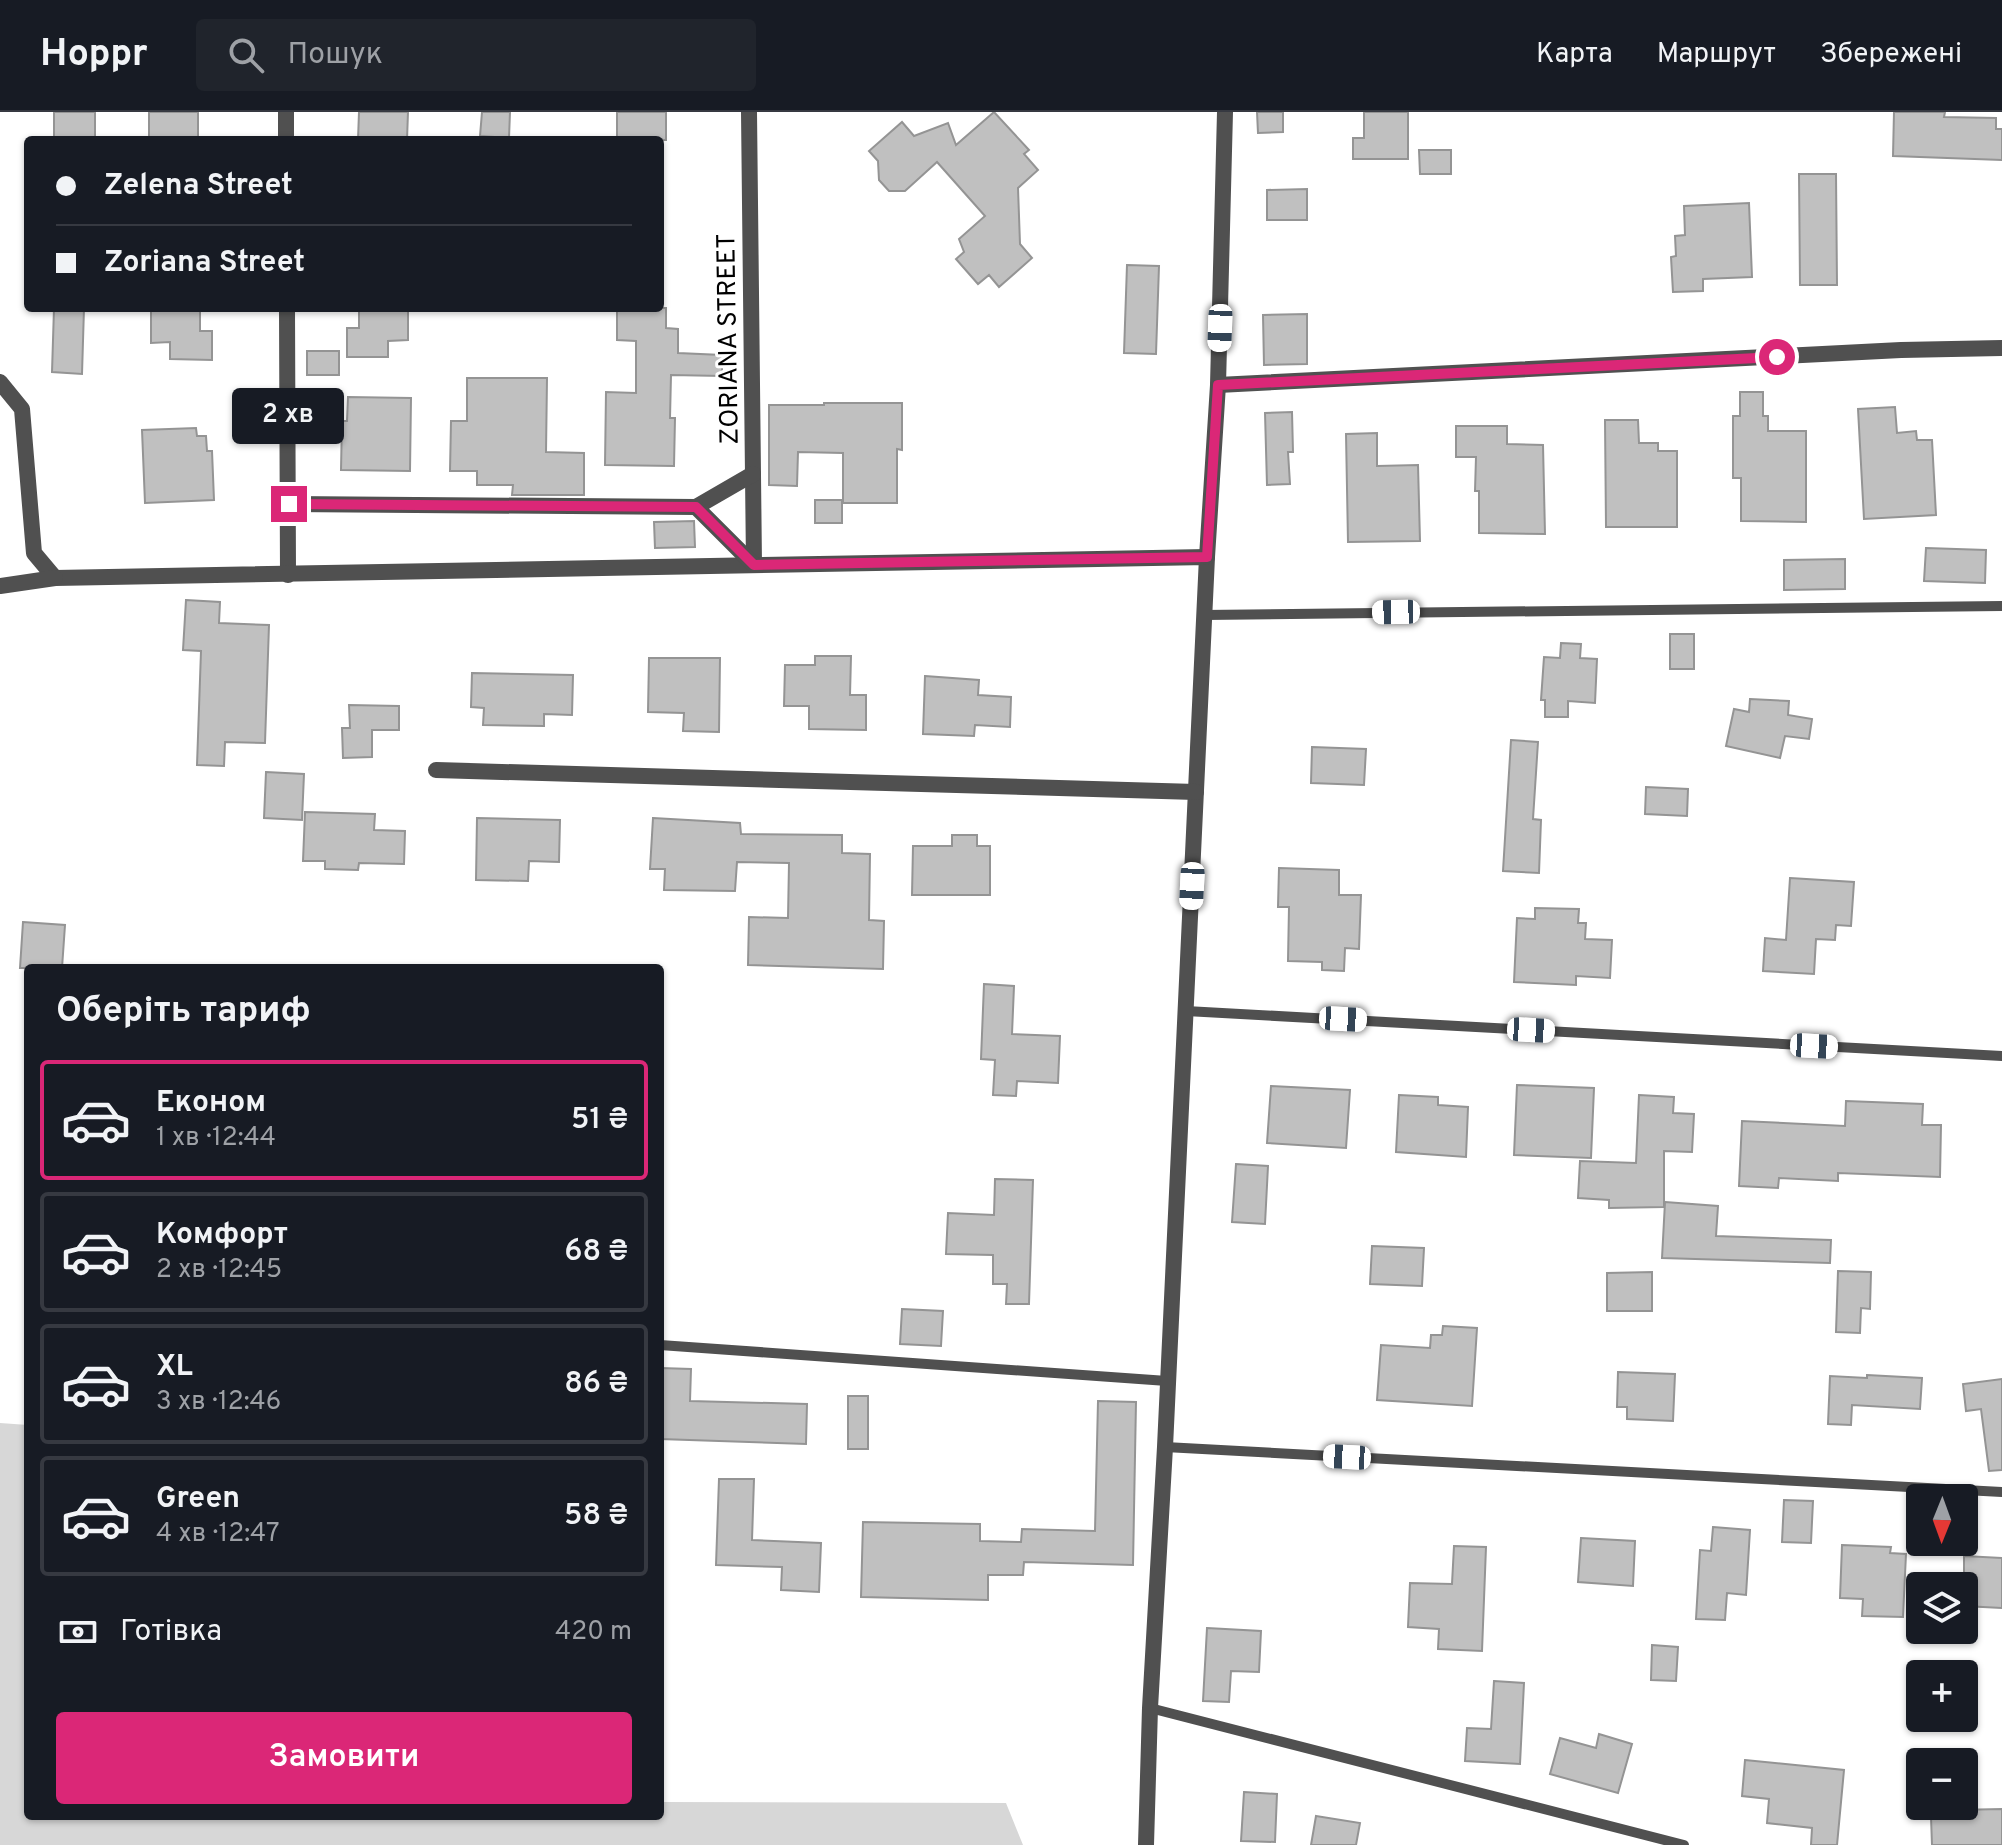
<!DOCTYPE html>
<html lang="uk">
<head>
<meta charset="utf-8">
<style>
	:root { --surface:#171b24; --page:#20242c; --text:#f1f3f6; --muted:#9ea1a6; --line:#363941; --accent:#db2777 }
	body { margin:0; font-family:Overpass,sans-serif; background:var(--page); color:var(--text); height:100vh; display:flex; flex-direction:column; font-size:30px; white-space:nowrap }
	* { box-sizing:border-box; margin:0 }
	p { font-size:26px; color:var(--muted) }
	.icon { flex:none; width:44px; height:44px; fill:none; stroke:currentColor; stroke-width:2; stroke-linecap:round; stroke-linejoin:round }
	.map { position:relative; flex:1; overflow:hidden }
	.side { position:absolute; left:24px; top:852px; width:640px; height:856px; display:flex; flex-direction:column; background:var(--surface); border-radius:8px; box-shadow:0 2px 6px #0004 }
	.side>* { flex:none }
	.hud { position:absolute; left:24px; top:24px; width:640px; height:176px; border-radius:8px; box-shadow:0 2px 6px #0004; display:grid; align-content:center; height:176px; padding:0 32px; background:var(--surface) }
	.needle { width:52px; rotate:181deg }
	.buttons { position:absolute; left:1906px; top:1372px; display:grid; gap:16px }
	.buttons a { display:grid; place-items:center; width:72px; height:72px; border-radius:8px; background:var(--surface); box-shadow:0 2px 6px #0004; font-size:40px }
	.end { position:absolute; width:36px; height:36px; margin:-18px; border:10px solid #db2777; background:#fff; box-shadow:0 0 0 4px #fff }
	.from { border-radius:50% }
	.bubble { position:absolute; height:56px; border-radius:8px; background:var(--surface); box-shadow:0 2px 6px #0004; font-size:26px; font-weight:600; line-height:56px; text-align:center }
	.car { position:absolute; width:24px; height:48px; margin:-24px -12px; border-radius:10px; box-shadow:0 0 6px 2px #0007; background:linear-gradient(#fff 24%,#345 0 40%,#fff 0 76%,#345 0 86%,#fff 0) }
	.hud b { display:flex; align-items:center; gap:28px; height:76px; font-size:30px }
	.hud b+b { border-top:2px solid var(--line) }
	.hud i { width:20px; height:20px; background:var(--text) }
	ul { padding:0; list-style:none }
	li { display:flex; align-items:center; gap:24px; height:120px; margin:0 16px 12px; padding:0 16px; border:4px solid var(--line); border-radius:8px }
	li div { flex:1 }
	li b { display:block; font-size:30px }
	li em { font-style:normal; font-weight:600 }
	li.current { border-color:var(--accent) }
	li>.icon { width:72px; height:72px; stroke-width:1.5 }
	h2 { padding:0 32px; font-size:36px; line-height:96px }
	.pay { display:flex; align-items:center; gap:20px; height:88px; padding:0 32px; font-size:30px }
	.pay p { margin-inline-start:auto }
	.cta { display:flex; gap:16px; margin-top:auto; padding:16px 32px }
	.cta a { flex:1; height:92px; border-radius:8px; background:var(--accent); color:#fff; font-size:32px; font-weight:600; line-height:92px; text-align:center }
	header { display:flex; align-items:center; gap:48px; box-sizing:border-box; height:112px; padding:0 40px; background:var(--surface); border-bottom:2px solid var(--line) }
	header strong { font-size:38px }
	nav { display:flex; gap:44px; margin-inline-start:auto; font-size:28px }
	.search { width:560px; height:72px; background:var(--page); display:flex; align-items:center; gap:20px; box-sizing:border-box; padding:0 28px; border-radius:8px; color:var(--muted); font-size:30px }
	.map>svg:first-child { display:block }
	.green { fill:#d7d7d7 }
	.building { fill:#c0c0c0; stroke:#949494; stroke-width:2 }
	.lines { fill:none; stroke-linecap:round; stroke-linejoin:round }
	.lane { stroke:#505050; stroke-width:10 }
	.street { stroke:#505050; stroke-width:16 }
	.route { stroke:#db2777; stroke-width:10 }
	.labels { text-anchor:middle; stroke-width:6; stroke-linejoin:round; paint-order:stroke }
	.street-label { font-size:26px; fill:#000; stroke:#fff }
</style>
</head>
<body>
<header>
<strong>Hoppr</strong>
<div class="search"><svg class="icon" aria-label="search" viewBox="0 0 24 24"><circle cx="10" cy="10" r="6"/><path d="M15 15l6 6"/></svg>Пошук</div>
<nav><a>Карта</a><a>Маршрут</a><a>Збережені</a></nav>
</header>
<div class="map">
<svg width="2002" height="1733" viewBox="0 0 2002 1733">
	<rect width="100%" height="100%" fill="#fff"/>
	<!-- green -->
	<path class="green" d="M0,1311L28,1313V1704H660V1690L1006,1691L1023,1733H0Z"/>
	<!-- building -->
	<g class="building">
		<rect x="54" y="0" width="41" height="28"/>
		<rect x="149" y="0" width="49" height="28"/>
		<path d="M359,0H408L407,28H358Z"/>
		<path d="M482,0H510L509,26L480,24Z"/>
		<rect x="617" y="0" width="49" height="28"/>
		<path d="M994,0L1029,38L1024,42L1038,58L1018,76L1020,132L1032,146L999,175L989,163L978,172L956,147L964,140L959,127L985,104L937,50L905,79H889L879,68L878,49L869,39L902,10L914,24L948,11L956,33Z"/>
		<path d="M1257,0H1283V20L1258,21Z"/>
		<path d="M1364,0H1408V47H1353V26H1364Z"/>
		<path d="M1894,0H1945L1944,5L1996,6V17H2002V48L1893,44Z"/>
		<path d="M1419,38H1451V62H1420Z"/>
		<path d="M1799,62H1836L1837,173H1800Z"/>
		<path d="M1307,77V108H1267V78Z"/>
		<path d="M1749,91L1752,165L1703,167V179L1673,180L1671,145L1676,144L1675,124L1685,123L1684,94Z"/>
		<path d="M1127,153L1159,154L1156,242L1124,241Z"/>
		<path d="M54,196H84L82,262L52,260Z"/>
		<path d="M151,196H200V219H212V248L170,247V230L151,231Z"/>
		<path d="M359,196H408V228L388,229V245H347V216H359Z"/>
		<path d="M617,196H666V216L678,217V241L722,243V264L671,263L670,306H675L674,354L605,353L606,280L636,281V229L617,228Z"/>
		<path d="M1307,202V252L1264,253L1263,203Z"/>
		<rect x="307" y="239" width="32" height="24"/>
		<path d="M467,266H547L546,340L584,341V383H512L513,373H477V359H450L451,309H467Z"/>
		<path d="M1740,280H1763V304H1768V319H1806V410L1741,409V366H1733V304H1740Z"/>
		<path d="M348,285L411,286L410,359L341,358L342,309H347Z"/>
		<path d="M824,291H902V338L897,337V391H843V341L798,340L797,374L769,373V293H824Z"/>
		<path d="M1895,295L1897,321L1916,319L1917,328H1932L1936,403L1864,407L1858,297Z"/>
		<path d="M1292,300L1293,340H1288L1290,372L1267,373L1265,301Z"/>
		<path d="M1605,308H1638L1639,331H1658V339H1677V415H1606Z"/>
		<path d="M1456,314H1507V332L1543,333L1545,422L1479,421V379H1475L1476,345H1456Z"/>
		<path d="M196,316L197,324H206L207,339H212L214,388L145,391L142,318Z"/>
		<path d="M1377,321V354L1418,353L1420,429L1348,430L1346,322Z"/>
		<rect x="815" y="388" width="27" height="23"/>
		<path d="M694,409L695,435L655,436L654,410Z"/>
		<path d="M1926,436L1986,438L1985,471L1924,469Z"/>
		<path d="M1845,447V477L1784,478V448Z"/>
		<path d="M186,488L220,490L219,511L269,513L265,631L225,630L224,654L197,653L201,539L183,538Z"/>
		<rect x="1670" y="522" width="24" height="35"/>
		<path d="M1561,531L1581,532L1580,546L1597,547L1595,591L1568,589V605H1545V588H1541L1544,545L1560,546Z"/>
		<path d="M815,544H851L850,583H866V618L809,617V594H784L785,553H815Z"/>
		<path d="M649,546H720L719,620L683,619L684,601L648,600Z"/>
		<path d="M472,561L573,563L572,603L544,602V614L483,613L484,596L471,595Z"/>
		<path d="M925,564L979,568L978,583L1011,585L1010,615L975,613L974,624L923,622Z"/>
		<path d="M1750,587L1789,589L1788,603L1812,607L1809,627L1785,624L1780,646L1726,634L1734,597L1749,600Z"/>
		<path d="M349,593L399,594V618H372V645L343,646L342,616H350Z"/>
		<path d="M1511,628L1538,630L1533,707L1541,708L1539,761L1503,759Z"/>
		<path d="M1312,635L1366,637L1364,673L1311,671Z"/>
		<path d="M266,660L304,662L302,708L264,706Z"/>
		<path d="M1646,675L1688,677L1687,704L1645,702Z"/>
		<path d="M305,700L375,702L374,718L405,719L404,752L359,751L358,758L325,757V749H303Z"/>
		<path d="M477,706L560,708L559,750L529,749L528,769L476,768Z"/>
		<path d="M653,706L740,711L741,722L842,723V741L870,742L869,808L884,809L883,857L748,853L749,805L788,806L789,751L737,750L735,779L664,778L665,757H650Z"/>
		<path d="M952,723H977V734H990V783H912L913,734H952Z"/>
		<path d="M1279,756L1339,758V783H1361L1359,837L1345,836L1344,859L1322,858V850L1288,849L1289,795H1278Z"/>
		<path d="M1790,766L1854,770L1851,814L1836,813L1835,828L1816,827L1814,862L1763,859L1765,826L1786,828Z"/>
		<path d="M1535,796L1579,797L1578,811H1586L1585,827L1612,828L1610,866L1576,864V873L1514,870L1517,806L1535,807Z"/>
		<path d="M23,810L65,813L62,856H20Z"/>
		<path d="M984,872L1014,874L1012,922L1060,924L1058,971L1017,969L1016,984L993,983L995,948L981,947Z"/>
		<path d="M1517,973L1594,976L1591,1046L1514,1043Z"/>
		<path d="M1271,974L1350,978L1346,1036L1267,1031Z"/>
		<path d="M1399,983L1438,985V993L1468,995L1466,1045L1396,1040Z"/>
		<path d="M1639,983L1674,985L1673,1001L1694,1002L1692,1040L1664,1039V1095L1609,1096V1088L1578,1086L1580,1049L1636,1051Z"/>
		<path d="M1846,989L1923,992L1922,1013H1941L1940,1065L1838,1061V1069L1779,1066L1778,1076L1739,1074L1742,1009L1845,1014Z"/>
		<path d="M1236,1052L1268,1054L1265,1112L1232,1110Z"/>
		<path d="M995,1067L1033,1068L1029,1192H1006L1007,1172H993V1143L946,1142L948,1101L994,1103Z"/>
		<path d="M1665,1090L1718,1094L1716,1124L1831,1128L1830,1151L1662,1146Z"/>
		<path d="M1372,1134L1424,1136L1422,1174L1370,1172Z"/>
		<path d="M1838,1159L1871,1160L1870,1197L1861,1196L1860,1221L1836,1220Z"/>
		<path d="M1652,1160V1199H1607V1161Z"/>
		<path d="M902,1197L943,1199L941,1234L900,1232Z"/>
		<path d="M1443,1214L1477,1216L1472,1294L1377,1288L1381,1233L1430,1236L1431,1223H1442Z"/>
		<path d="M660,1256L691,1257L690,1289L807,1292L806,1332L660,1327Z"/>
		<path d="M1618,1260L1675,1262L1673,1309L1627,1307V1295H1617Z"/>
		<path d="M1867,1263L1922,1266L1920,1297L1852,1293L1851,1313L1828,1312L1830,1264L1867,1266Z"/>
		<path d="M2002,1267V1358L1989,1359L1981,1297L1966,1299L1963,1272Z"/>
		<rect x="848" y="1284" width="20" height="53"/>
		<path d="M1098,1289L1136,1290L1133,1453L1024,1450L1023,1463H988V1488L861,1485L863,1410L980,1412V1429L1021,1430L1022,1417L1095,1419Z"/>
		<path d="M719,1367H754L752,1428L821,1431L819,1480L781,1478L782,1455L716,1453Z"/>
		<path d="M1784,1388L1813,1389L1811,1431L1782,1430Z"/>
		<path d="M1713,1415L1750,1418L1746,1483L1727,1481L1725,1508L1696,1507L1700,1438L1711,1439Z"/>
		<path d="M1581,1426L1635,1429L1633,1474L1578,1470Z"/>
		<path d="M1842,1433L1891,1435L1890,1441L1906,1442L1903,1505L1862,1504L1863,1487L1840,1486Z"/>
		<path d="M1454,1434L1486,1435L1482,1539L1438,1537L1439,1517L1408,1515L1410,1471L1452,1472Z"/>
		<path d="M1964,1444L2002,1446V1496L1964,1494Z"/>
		<path d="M1207,1516L1261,1519L1259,1560L1231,1559L1229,1590L1203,1589Z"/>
		<path d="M1652,1533L1678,1535L1676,1569L1651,1568Z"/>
		<path d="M1494,1569L1524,1571L1520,1652L1465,1649L1467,1616L1491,1617Z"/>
		<path d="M1599,1622L1632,1632L1618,1681L1550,1662L1560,1626L1596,1636Z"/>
		<path d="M1745,1648L1844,1658L1837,1733H1811L1812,1716L1767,1711L1769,1687L1742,1684Z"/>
		<path d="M1244,1680L1277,1682L1275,1730L1241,1729Z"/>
		<path d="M2002,1697V1733H1932L1931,1705L1956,1704V1698Z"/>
		<path d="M1316,1704L1360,1711L1356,1733H1311Z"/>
	</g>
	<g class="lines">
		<!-- lane -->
		<g class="lane">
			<path d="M1204,503L2002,494"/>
			<path d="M1186,899L2002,944"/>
			<path d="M660,1233L1167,1269"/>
			<path d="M1165,1335L2002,1380"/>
			<path d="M1150,1596L1684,1733"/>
		</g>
		<!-- street -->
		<g class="street">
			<path d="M286,0V28"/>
			<path d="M749,0L754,453"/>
			<path d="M287,196L288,463"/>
			<path d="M0,270L22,297L34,441L55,466L1207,445L1165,1335L1150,1596L1146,1733"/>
			<path d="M1218,273L1901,238L2002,236"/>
			<path d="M753,362L696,395L754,453"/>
			<path d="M289,392L696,395"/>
			<path d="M1207,445L1218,273L1225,0"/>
			<path d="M0,474L55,466"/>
			<path d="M436,658L1196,680"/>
		</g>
	</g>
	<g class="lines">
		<!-- route -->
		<path class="route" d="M289,392L696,395L754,453L1207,445L1218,273L1777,245"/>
	</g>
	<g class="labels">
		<!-- street labels -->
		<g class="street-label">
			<text transform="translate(727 227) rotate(-91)" y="9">ZORIANA STREET</text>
		</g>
	</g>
</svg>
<div class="buttons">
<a><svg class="needle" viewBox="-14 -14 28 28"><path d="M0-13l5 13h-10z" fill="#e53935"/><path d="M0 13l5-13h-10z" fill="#9ea1a6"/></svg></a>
<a><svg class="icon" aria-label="layers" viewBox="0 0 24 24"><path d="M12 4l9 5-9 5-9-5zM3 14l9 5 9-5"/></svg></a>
<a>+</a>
<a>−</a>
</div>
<i class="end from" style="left:1777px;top:245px"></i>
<i class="end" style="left:289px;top:392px"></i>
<div class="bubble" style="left:232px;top:276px;width:112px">2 хв</div>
<i class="car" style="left:1220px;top:216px;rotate:182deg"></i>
<i class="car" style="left:1396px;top:500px;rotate:269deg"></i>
<i class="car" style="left:1192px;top:774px;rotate:183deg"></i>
<i class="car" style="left:1343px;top:907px;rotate:93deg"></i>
<i class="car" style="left:1531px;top:918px;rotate:93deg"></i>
<i class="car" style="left:1814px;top:934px;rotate:93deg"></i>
<i class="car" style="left:1347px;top:1345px;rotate:273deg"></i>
<div class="hud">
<b><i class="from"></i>Zelena Street</b>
<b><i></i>Zoriana Street</b>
</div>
<section class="side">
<h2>Оберіть тариф</h2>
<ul>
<li class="current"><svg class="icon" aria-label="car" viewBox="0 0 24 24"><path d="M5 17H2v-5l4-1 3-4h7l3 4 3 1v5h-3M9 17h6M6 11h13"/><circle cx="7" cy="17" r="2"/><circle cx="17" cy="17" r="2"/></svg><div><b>Економ</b><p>1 хв · 12:44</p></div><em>51 ₴</em></li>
<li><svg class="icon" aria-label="car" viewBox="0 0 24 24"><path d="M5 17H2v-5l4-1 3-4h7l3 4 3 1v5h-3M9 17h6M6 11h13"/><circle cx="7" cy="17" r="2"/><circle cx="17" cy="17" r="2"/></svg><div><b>Комфорт</b><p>2 хв · 12:45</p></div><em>68 ₴</em></li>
<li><svg class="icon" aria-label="car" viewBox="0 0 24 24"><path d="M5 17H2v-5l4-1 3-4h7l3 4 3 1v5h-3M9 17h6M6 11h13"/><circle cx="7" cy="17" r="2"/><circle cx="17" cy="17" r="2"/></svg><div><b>XL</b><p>3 хв · 12:46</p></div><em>86 ₴</em></li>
<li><svg class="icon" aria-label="car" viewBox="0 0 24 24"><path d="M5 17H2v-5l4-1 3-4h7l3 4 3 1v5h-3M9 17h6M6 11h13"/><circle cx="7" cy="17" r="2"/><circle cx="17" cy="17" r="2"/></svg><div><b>Green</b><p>4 хв · 12:47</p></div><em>58 ₴</em></li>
</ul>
<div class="pay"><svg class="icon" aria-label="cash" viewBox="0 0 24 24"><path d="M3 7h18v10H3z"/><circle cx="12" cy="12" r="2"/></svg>Готівка<p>420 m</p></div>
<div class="cta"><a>Замовити</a></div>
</section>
</div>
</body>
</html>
